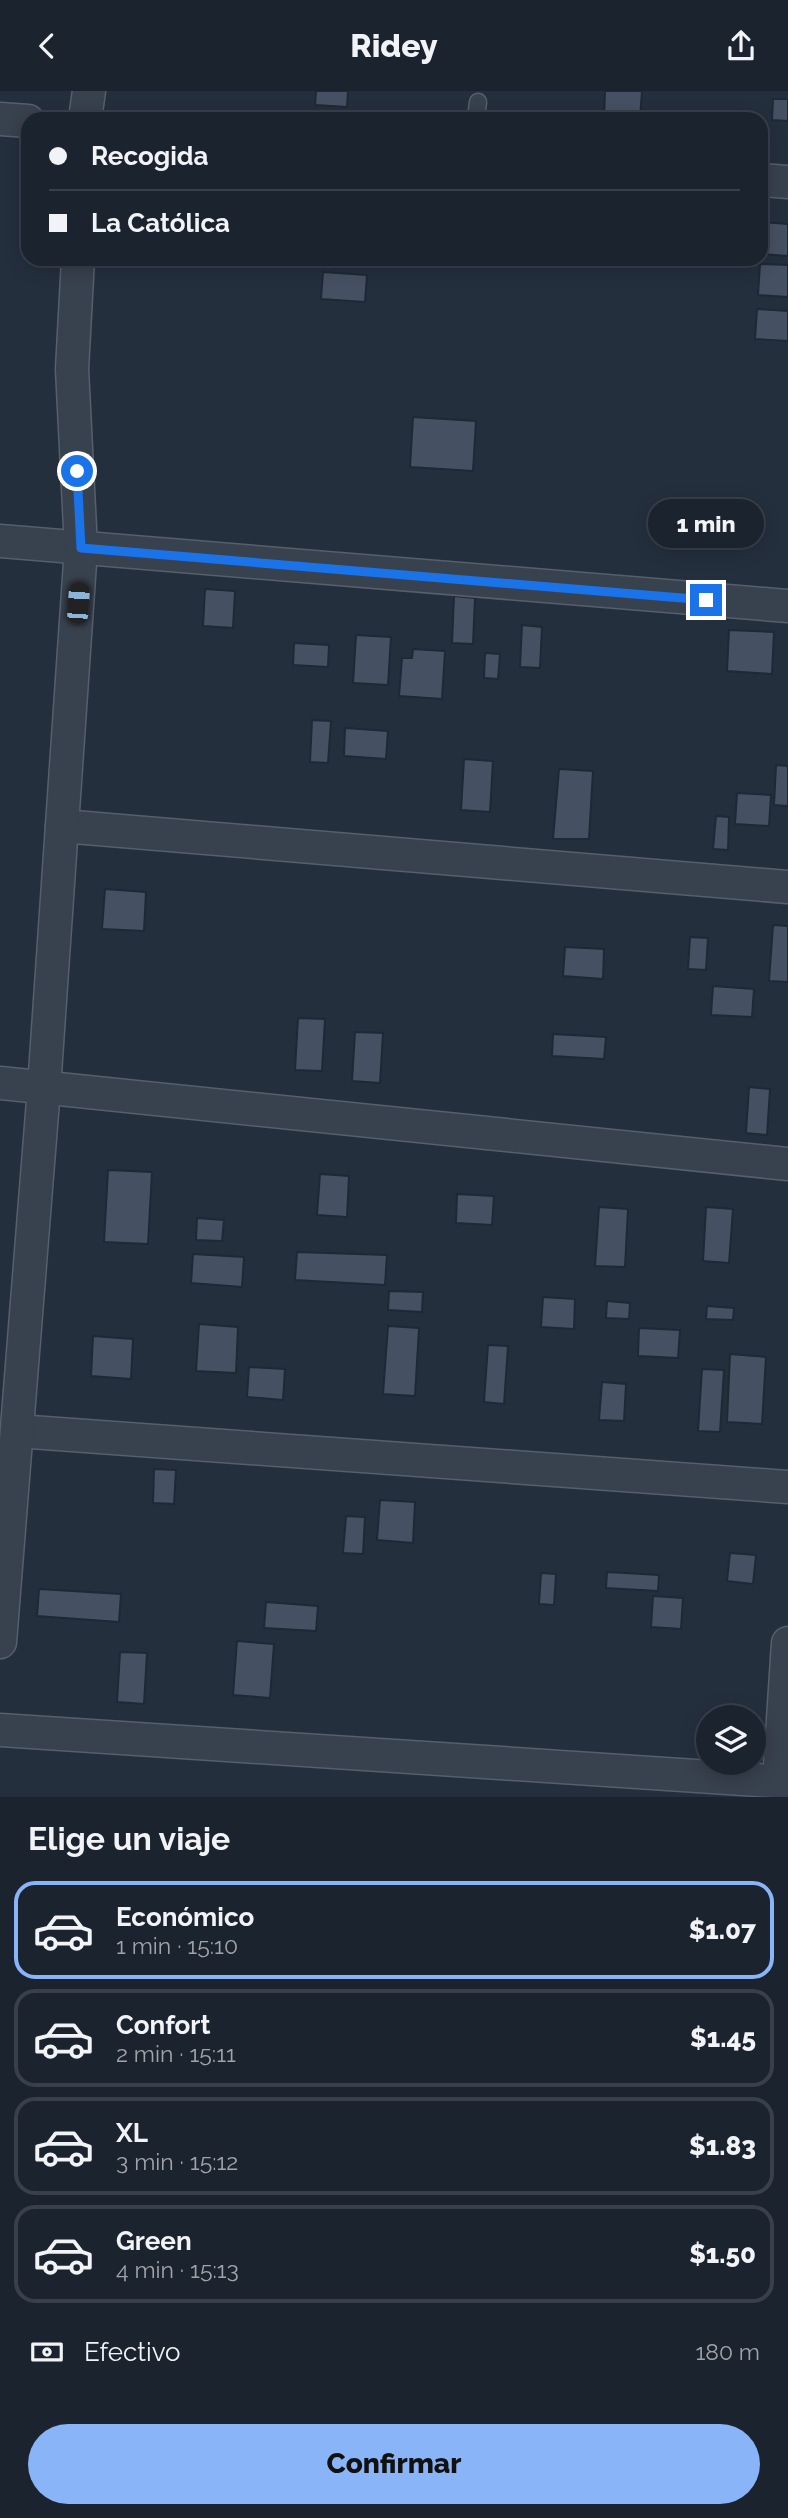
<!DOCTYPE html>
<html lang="es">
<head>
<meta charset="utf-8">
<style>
	:root { --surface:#1b232e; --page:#242b36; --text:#f1f3f6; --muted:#a0a4aa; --line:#39404a; --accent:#8ab4f8 }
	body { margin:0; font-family:Raleway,sans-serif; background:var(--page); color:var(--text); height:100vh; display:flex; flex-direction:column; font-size:26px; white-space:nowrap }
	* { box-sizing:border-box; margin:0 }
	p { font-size:23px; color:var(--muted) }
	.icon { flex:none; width:38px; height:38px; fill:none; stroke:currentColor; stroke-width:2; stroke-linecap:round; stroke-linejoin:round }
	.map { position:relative; height:1706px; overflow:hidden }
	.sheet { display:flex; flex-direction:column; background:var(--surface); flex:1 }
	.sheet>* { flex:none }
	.banner { position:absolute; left:21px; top:21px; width:747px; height:154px; border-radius:21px; box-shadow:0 4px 18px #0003,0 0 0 2px var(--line); display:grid; align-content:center; height:154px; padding:0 28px; background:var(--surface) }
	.fabs { position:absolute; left:696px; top:1614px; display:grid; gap:14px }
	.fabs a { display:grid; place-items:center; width:70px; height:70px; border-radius:50%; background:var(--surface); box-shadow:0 4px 18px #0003,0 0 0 2px var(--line); font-size:35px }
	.end { position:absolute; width:32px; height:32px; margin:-16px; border:9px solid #1a73e8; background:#fff; box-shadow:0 0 0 4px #fff }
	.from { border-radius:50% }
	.bubble { position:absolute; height:49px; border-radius:24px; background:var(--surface); box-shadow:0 4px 18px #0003,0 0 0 2px var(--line); font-size:23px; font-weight:800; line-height:49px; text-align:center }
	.car { position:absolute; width:21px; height:42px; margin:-21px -10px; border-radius:9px; box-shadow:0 0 5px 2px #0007; background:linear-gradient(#222 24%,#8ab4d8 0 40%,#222 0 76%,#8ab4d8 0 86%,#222 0) }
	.banner b { display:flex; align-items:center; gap:24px; height:66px; font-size:26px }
	.banner b+b { border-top:2px solid var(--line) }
	.banner i { width:18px; height:18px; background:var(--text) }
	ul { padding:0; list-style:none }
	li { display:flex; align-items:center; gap:21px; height:98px; margin:0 14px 10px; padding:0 14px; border:4px solid var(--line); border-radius:21px }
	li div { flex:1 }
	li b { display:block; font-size:26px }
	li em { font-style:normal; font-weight:800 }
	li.on { border-color:var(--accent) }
	li>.icon { width:63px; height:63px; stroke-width:1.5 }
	h2 { padding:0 28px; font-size:32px; line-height:84px }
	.pay { display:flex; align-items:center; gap:18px; height:77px; padding:0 28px; font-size:26px }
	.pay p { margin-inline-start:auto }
	.cta { display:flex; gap:14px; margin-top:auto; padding:14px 28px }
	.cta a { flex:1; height:80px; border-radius:42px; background:var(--accent); color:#111; font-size:28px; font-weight:800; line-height:80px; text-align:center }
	header { display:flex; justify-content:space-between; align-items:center; height:91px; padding:0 28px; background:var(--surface); font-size:32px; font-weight:800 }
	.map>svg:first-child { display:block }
	.building { fill:#455162; stroke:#1f2835; stroke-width:2 }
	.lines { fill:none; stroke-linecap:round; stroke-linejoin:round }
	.service-casing { stroke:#565f6c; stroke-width:19 }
	.minor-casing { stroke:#565f6c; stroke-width:35 }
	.service { stroke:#38414e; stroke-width:16 }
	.minor { stroke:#38414e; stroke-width:32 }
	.route { stroke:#1a73e8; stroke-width:9 }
</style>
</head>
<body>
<header><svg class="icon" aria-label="back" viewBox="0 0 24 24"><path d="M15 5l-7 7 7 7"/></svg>Ridey<svg class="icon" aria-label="share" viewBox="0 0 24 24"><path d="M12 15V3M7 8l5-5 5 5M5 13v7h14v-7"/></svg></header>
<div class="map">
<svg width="788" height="1706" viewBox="0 0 788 1706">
	<rect width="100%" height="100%" fill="#242f3e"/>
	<!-- building -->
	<g class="building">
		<path d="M316,0H348L347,16L315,14Z"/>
		<path d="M605,0H642L640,28H604Z"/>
		<path d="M773,8H788V30L772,29Z"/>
		<path d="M761,131L788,133V165L761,163Z"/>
		<path d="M760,173L788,174V206L758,204Z"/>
		<path d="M323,181L367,184L365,211L321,208Z"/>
		<path d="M757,218L788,220V250L755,248Z"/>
		<path d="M413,326L476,330L473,380L410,376Z"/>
		<path d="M205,498L235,500L233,537L203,535Z"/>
		<path d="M454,505L475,507L473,553L452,552Z"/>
		<path d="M522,534L542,536L540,577L520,576Z"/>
		<path d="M729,539L774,541L772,583L727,580Z"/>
		<path d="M356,544L391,546L388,594L353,592Z"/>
		<path d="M294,552L329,554L328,576L293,574Z"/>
		<path d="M413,558L445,560L442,608L399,605L402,567H412Z"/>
		<path d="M485,562L500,563L498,588L484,587Z"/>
		<path d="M312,629L331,630L328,672L310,671Z"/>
		<path d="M345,637L388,640L386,668L344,665Z"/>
		<path d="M464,668L493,670L490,721L461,719Z"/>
		<path d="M776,674L788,675V715L774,714Z"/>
		<path d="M559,678L593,680L589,748H553Z"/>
		<path d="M737,702L771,704L769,735L735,733Z"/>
		<path d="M716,725L729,726L728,759L713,758Z"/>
		<path d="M105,798L146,801L144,840L102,838Z"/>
		<path d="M773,834L788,835V891L769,890Z"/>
		<path d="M690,846L708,847L706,879L688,878Z"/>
		<path d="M565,856L604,858L603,888L563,885Z"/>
		<path d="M713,895L754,898L752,926L711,924Z"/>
		<path d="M298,927L325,928L322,980L295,979Z"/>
		<path d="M355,941L383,942L380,992L352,990Z"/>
		<path d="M553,943L606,946L604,968L552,965Z"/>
		<path d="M749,996L770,998L767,1044L746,1042Z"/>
		<path d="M108,1079L152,1081L148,1153L104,1151Z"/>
		<path d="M320,1083L349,1085L347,1126L317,1124Z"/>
		<path d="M457,1103L494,1105L492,1134L456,1132Z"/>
		<path d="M599,1116L628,1118L625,1176L595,1175Z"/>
		<path d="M706,1116L733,1118L729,1172L703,1170Z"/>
		<path d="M197,1127L224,1129L222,1150L196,1149Z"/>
		<path d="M297,1161L387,1164L385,1194L295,1189Z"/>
		<path d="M193,1163L244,1166L242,1196L191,1192Z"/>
		<path d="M389,1200L423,1201L422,1221L388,1219Z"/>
		<path d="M543,1206L575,1208L574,1238L541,1236Z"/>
		<path d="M607,1210L630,1212L629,1228L606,1227Z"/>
		<path d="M707,1215L734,1217L733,1229L706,1228Z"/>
		<path d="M199,1233L238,1236L236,1282L196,1280Z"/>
		<path d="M388,1235L419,1237L415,1305L383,1303Z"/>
		<path d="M639,1237L680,1239L678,1267L638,1265Z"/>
		<path d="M93,1245L133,1248L131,1288L91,1285Z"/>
		<path d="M488,1254L508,1255L504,1313L484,1311Z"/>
		<path d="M730,1263L766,1266L762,1333L727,1331Z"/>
		<path d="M249,1276L285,1278L283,1309L247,1306Z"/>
		<path d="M702,1278L724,1279L720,1341L698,1340Z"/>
		<path d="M602,1291L626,1293L624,1330L599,1329Z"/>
		<path d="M154,1378L176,1379L174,1413L153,1412Z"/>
		<path d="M380,1409L415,1411L413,1452L377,1449Z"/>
		<path d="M346,1425L365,1426L363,1463L343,1462Z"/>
		<path d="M730,1462L756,1464L753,1493L727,1490Z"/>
		<path d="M607,1481L659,1484L658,1500L606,1497Z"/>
		<path d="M541,1482L556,1483L554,1514L539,1513Z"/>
		<path d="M39,1498L121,1503L119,1531L37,1525Z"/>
		<path d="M653,1505L683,1507L681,1538L651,1536Z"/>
		<path d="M266,1511L318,1515L316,1540L264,1537Z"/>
		<path d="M237,1550L274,1553L270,1607L233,1604Z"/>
		<path d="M120,1561L147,1562L144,1613L117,1611Z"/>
	</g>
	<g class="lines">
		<!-- service casing -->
		<g class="service-casing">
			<path id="service" d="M476,28L478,11"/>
		</g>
		<!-- minor casing -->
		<g class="minor-casing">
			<g id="minor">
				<path d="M0,28L28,30"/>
				<path d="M85,28L89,0"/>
				<path d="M761,89L788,91"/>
				<path d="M0,450L788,515"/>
				<path d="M62,735L788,796"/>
				<path d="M0,992L788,1073"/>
				<path d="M17,1340L788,1396"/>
				<path d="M0,1551L44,997L81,457L72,278L78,168"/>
				<path d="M0,1639L788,1691"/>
				<path d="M779,1690L788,1552"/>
			</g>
		</g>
		<!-- service -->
		<use href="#service" class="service"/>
		<!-- minor -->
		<use href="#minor" class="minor"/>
	</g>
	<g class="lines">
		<!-- route -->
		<path class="route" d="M77,380L81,457L706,509"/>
	</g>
</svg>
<div class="fabs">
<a><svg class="icon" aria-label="layers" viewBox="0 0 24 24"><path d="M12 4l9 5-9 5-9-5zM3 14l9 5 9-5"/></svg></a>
</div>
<i class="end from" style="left:77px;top:380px"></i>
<i class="end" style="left:706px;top:509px"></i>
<div class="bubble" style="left:648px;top:408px;width:116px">1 min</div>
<i class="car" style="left:78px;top:512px;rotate:4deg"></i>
<div class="banner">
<b><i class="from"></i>Recogida</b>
<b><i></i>La Católica</b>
</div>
</div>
<section class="sheet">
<h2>Elige un viaje</h2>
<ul>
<li class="on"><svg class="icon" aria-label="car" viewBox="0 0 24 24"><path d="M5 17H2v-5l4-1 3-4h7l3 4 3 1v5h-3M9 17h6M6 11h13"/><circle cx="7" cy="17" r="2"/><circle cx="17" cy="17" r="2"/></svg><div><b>Económico</b><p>1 min · 15:10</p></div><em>$1.07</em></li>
<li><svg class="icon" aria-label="car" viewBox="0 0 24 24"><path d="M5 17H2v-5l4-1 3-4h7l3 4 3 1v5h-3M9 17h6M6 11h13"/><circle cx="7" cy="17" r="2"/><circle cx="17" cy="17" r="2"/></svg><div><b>Confort</b><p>2 min · 15:11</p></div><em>$1.45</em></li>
<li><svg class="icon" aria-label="car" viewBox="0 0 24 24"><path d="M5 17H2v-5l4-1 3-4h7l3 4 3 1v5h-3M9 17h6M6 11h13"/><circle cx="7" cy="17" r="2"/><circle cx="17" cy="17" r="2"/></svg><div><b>XL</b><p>3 min · 15:12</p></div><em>$1.83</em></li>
<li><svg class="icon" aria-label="car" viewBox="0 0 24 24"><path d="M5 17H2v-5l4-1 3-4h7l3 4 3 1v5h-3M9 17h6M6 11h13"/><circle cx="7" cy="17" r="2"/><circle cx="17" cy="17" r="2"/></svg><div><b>Green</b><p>4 min · 15:13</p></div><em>$1.50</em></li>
</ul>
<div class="pay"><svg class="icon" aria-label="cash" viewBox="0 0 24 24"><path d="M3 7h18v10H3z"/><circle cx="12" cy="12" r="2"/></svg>Efectivo<p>180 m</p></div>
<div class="cta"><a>Confirmar</a></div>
</section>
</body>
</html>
